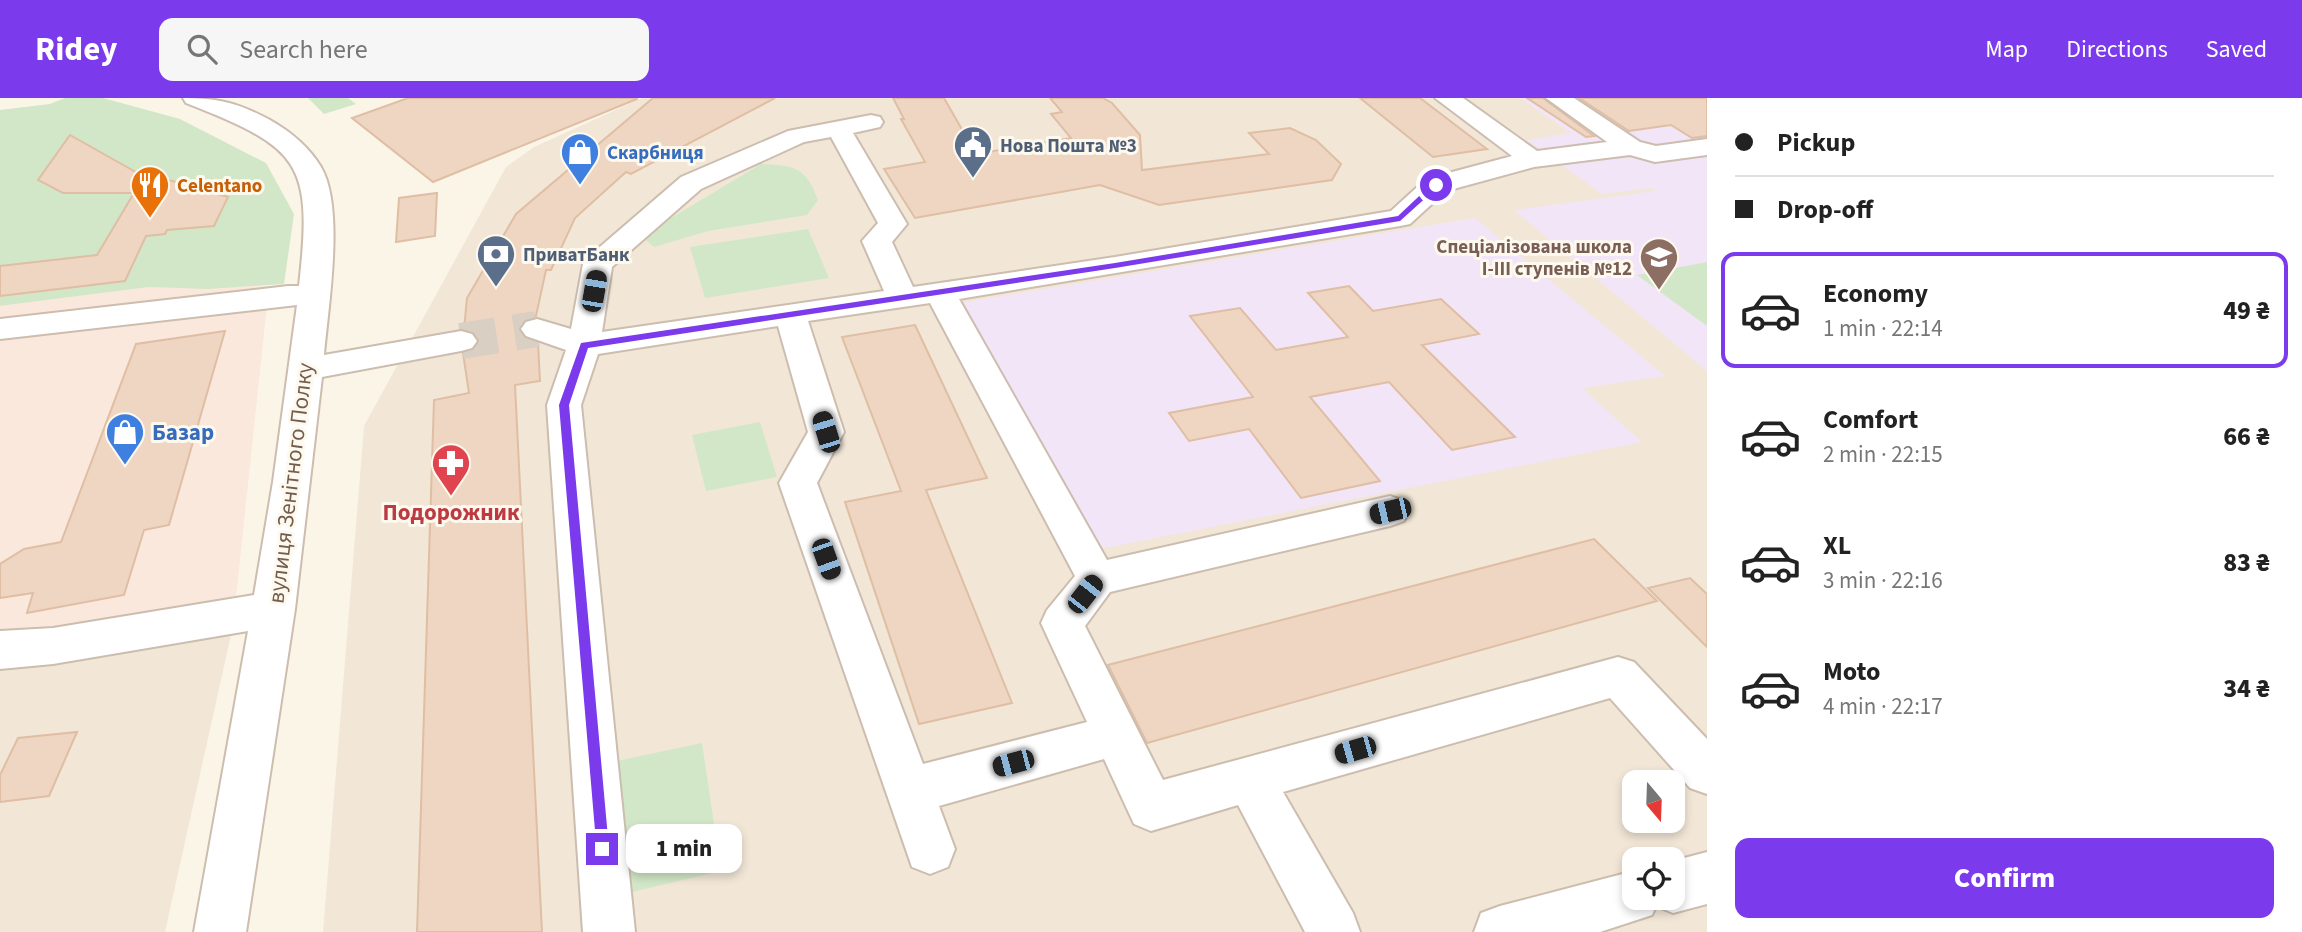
<!DOCTYPE html>
<html lang="en">
<head>
<meta charset="utf-8">
<style>
	:root { --surface:#fff; --page:#f6f6f6; --text:#222; --muted:#767676; --line:#e0e0e0; --accent:#7c3aed }
	body { margin:0; font-family:"Source Sans 3",sans-serif; background:var(--page); color:var(--text); height:100vh; display:flex; flex-direction:column; font-size:26px; white-space:nowrap }
	* { box-sizing:border-box; margin:0 }
	p { font-size:23px; color:var(--muted) }
	.icon { flex:none; width:38px; height:38px; fill:none; stroke:currentColor; stroke-width:2; stroke-linecap:round; stroke-linejoin:round }
	.map { position:relative; flex:1; overflow:hidden }
	.details { display:flex; flex-direction:column; background:var(--surface); width:595px }
	.details>* { flex:none }
	.guide { display:grid; align-content:center; height:154px; padding:0 28px; background:var(--surface) }
	.needle { width:46px; rotate:161deg }
	.tools { position:absolute; left:1622px; top:672px; display:grid; gap:14px }
	.tools a { display:grid; place-items:center; width:63px; height:63px; border-radius:14px; background:var(--surface); box-shadow:0 4px 10px #0003; font-size:35px }
	.end { position:absolute; width:32px; height:32px; margin:-16px; border:9px solid #7c3aed; background:#fff; box-shadow:0 0 0 4px #fff }
	.from { border-radius:50% }
	.bubble { position:absolute; height:49px; border-radius:14px; background:var(--surface); box-shadow:0 4px 10px #0003; font-size:23px; font-weight:800; line-height:49px; text-align:center }
	.car { position:absolute; width:21px; height:42px; margin:-21px -10px; border-radius:9px; box-shadow:0 0 5px 2px #0007; background:linear-gradient(#222 24%,#8ab4d8 0 40%,#222 0 76%,#8ab4d8 0 86%,#222 0) }
	.guide b { display:flex; align-items:center; gap:24px; height:66px; font-size:26px }
	.guide b+b { border-top:2px solid var(--line) }
	.guide i { width:18px; height:18px; background:var(--text) }
	ul { padding:0; list-style:none }
	li { display:flex; align-items:center; gap:21px; height:116px; margin:0 14px 10px; padding:0 14px; border:4px solid transparent; border-radius:14px }
	li div { flex:1 }
	li b { display:block; font-size:26px }
	li em { font-style:normal; font-weight:800 }
	li.current { border-color:var(--accent) }
	li>.icon { width:63px; height:63px; stroke-width:1.5 }
	.primary-button { display:flex; gap:14px; margin-top:auto; padding:14px 28px }
	.primary-button a { flex:1; height:80px; border-radius:14px; background:var(--accent); color:#fff; font-size:28px; font-weight:800; line-height:80px; text-align:center }
	header { display:flex; align-items:center; gap:42px; box-sizing:border-box; height:98px; padding:0 35px; background:var(--accent); color:#fff }
	header strong { font-size:33px }
	nav { display:flex; gap:38px; margin-inline-start:auto; font-size:24px }
	.search { width:490px; height:63px; background:var(--page); display:flex; align-items:center; gap:18px; box-sizing:border-box; padding:0 24px; border-radius:14px; color:var(--muted); font-size:26px }
	main { display:flex; flex:1; min-height:0 }
	.map>svg:first-child { display:block }
	.residential { fill:#f2e7d7; fill-rule:evenodd }
	.commercial { fill:#fae8dd }
	.education { fill:#f2e5f7 }
	.green { fill:#d2e7c7 }
	.building { fill:#eed6c2; stroke:#dfbea4; stroke-width:2 }
	.lines { fill:none; stroke-linecap:round; stroke-linejoin:round }
	.minor-tunnel { stroke:#d9cfc2; stroke-width:36; stroke-dasharray:36 18; stroke-linecap:butt }
	.minor-casing { stroke:#ccbdaf; stroke-width:4 }
	.minor { fill:#fff; fill-rule:evenodd }
	.route { fill:#7c3aed }
	.labels { text-anchor:middle; stroke-width:6; stroke-linejoin:round; paint-order:stroke }
	.far-service-label { font-size:19px; font-weight:bold; fill:#4e5e75; stroke:#fef9ee; text-anchor:start }
	.far-shop-label { font-size:19px; font-weight:bold; fill:#366cbe; stroke:#fef9ee; text-anchor:start }
	.far-food-label { font-size:19px; font-weight:bold; fill:#c56008; stroke:#fef9ee; text-anchor:start }
	.far-education-label { font-size:19px; font-weight:bold; fill:#785e54; stroke:#fef9ee; text-anchor:end }
	.shop-label { font-size:23px; font-weight:bold; fill:#366cbe; stroke:#fef9ee; text-anchor:start }
	.street-label { font-size:23px; fill:#735e4e; stroke:#fef9ee }
	.health-label { font-size:23px; font-weight:bold; fill:#be3a42; stroke:#fef9ee }
</style>
</head>
<body>
<header>
<strong>Ridey</strong>
<div class="search"><svg class="icon" aria-label="search" viewBox="0 0 24 24"><circle cx="10" cy="10" r="6"/><path d="M15 15l6 6"/></svg>Search here</div>
<nav><a>Map</a><a>Directions</a><a>Saved</a></nav>
</header>
<main>
<div class="map">
<svg width="1707" height="834" viewBox="0 0 1707 834">
	<rect width="100%" height="100%" fill="#fbf5e8"/>
	<!-- residential -->
	<g class="residential">
		<path d="M642,0H1707V834H323L364,328L506,69L534,49ZM1634,684H1673V723H1634ZM1634,761H1673V800H1634Z"/>
		<path d="M233,528L165,834H0V563Z"/>
	</g>
	<!-- commercial -->
	<path class="commercial" d="M269,188L233,528L0,563V208L149,189Z"/>
	<!-- education -->
	<g class="education">
		<path d="M1520,0H1707V273L1514,112L1656,93L1651,90L1602,96L1527,42L1571,35Z"/>
		<path d="M1475,120L1665,278L1582,290L1642,344L1100,451L960,205Z"/>
	</g>
	<!-- green -->
	<g class="green">
		<path d="M65,0H103L180,21L266,65L294,116L284,186L208,191L149,189L0,208V12L50,6Z"/>
		<path d="M308,0H348L356,6L324,16Z"/>
		<path d="M761,66C794,67 806,69 818,102L807,117L708,133L654,149L641,138Z"/>
		<path d="M808,131L829,180L705,200L690,149Z"/>
		<path d="M1707,164V228L1637,177Z"/>
		<path d="M760,324L777,379L706,393L692,337Z"/>
		<path d="M702,645L721,773L628,795L617,663Z"/>
	</g>
	<!-- building -->
	<g class="building">
		<path d="M408,0H637V1L433,84L352,20Z"/>
		<path d="M653,0H775L631,76L626,74L575,120L551,172H546L536,218L525,221L519,229L524,240L538,245L540,283L515,287L542,834H417L434,302L469,295L463,255L474,252L480,243L474,234L464,231L467,200L516,116Z"/>
		<path d="M893,0H944L976,56L1071,40L1051,16L1062,14L1050,0H1103L1112,5L1140,37L1142,72L1269,56L1249,35L1290,30L1316,42L1341,66L1332,82L1159,107L1100,87L915,120L884,71L925,64L901,21H904Z"/>
		<path d="M1360,0H1420L1487,51L1433,59Z"/>
		<path d="M1527,0H1543L1594,38L1586,39Z"/>
		<path d="M1579,0H1707V38L1692,40L1671,27L1629,33Z"/>
		<path d="M70,37L157,86L169,82L228,99L214,128L167,132L165,136L146,138L125,183L0,198V168L97,157L134,95H63L38,82Z"/>
		<path d="M437,95L435,138L396,144L399,100Z"/>
		<path d="M1349,188L1373,213L1441,201L1479,236L1422,247L1515,339L1452,352L1389,284L1310,299L1380,383L1301,400L1249,331L1189,343L1169,315L1253,299L1190,218L1240,210L1276,252L1348,239L1308,195Z"/>
		<path d="M915,227L987,380L926,392L1012,605L919,626L845,404L901,393L842,239Z"/>
		<path d="M225,233L169,427L144,432L124,497L27,515L33,495L0,500V466L24,451L61,444L136,246Z"/>
		<path d="M1594,441L1657,503L1147,645L1108,567Z"/>
		<path d="M1690,480L1707,496V549L1648,490Z"/>
		<path d="M77,634L49,698L0,704V677L18,640Z"/>
	</g>
	<g class="lines">
		<!-- minor-tunnel -->
		<path class="minor-tunnel" d="M461,243L537,231"/>
		<!-- minor casing -->
		<g class="minor-casing">
			<g id="minor">
				<path d="M183,0C219,0 238,5 270,22C291,34 309,49 321,69C345,110 328,209 324,257L461,233L472,236L477,243L472,250L461,253L322,279L295,511L246,834H194L248,533L53,566L0,571V533L53,530L254,497L273,384L297,207L0,241V221L288,188H299C313,64 301,50 186,5Z"/>
				<path d="M1435,0H1463L1537,53L1607,44L1546,0H1574L1640,44L1656,48L1707,41V57L1655,64L1630,57L1534,69L1446,93L1410,126L1400,128L959,201L1107,462L1390,398L1404,403L1409,413L1404,423L1390,428L1110,494L1085,528L1163,682L1618,559L1634,564L1707,641V696L1690,690L1610,600L1283,694L1353,815L1360,834H1305L1238,707L1151,733L1134,726L1104,661L939,708L955,751L948,769L930,776L912,769L779,385L808,334L778,228L598,256L581,307L635,834H583L547,307L566,252L526,238L521,231L526,224L537,221L571,231L583,166L587,160L681,79L788,33L871,17L880,19L883,24L880,29L853,35L907,126L892,144L913,189L1115,159L1391,113L1426,81L1512,58ZM831,39L878,125L862,143L884,193L602,234L612,169L701,91L804,44ZM930,205L1075,478L1047,512L1041,525L1087,624L923,666L817,385L844,334L808,223Z"/>
				<path d="M1707,754V806L1673,815L1656,808L1652,817L1600,834H1474L1481,815L1500,808L1634,773V800H1673V763Z"/>
			</g>
		</g>
		<!-- minor -->
		<use href="#minor" class="minor"/>
	</g>
	<!-- route -->
	<path class="route" d="M1433,85L1440,87L1400,123L1115,170L588,250L569,307L609,751L607,756L602,758L597,756L559,307L581,245L1115,165L1398,118Z"/>
	<!-- icons -->
	<defs>
		<g id="civic-pin" transform="scale(2.0125)"><path d="M0 17L-7.5 6A9.5 9.5 0 1 1 7.5 6Z" fill="#5c6f8a" stroke="#fef9ee"/><path d="M-.6-6.5H3V-4.5H.6V-3L4-1V1h2V6H-6V1h2V-1L-.6-3ZM-1.2 2.5V6h2.4V2.5Z" fill="#fff"/></g>
		<g id="shop-pin" transform="scale(2.0125)"><path d="M0 17L-7.5 6A9.5 9.5 0 1 1 7.5 6Z" fill="#3f7fe0" stroke="#fef9ee"/><path d="M-5-2.5h2.3a2.7 3.5 0 0 1 5.4 0H5L5.5 6h-11ZM-1.5-2.5h3a1.5 2.3 0 0 0-3 0Z" fill="#fff"/></g>
		<g id="restaurant-pin" transform="scale(2.0125)"><path d="M0 17L-7.5 6A9.5 9.5 0 1 1 7.5 6Z" fill="#e8710a" stroke="#fef9ee"/><path d="M-5-6h1v4h1v-4h1v4h1v-4h1v5L-1.5 .5V6h-2V.5L-5-1ZM5-6V6H3V1.5H1.5Q1.5-4 5-6Z" fill="#fff"/></g>
		<g id="bank-pin" transform="scale(2.0125)"><path d="M0 17L-7.5 6A9.5 9.5 0 1 1 7.5 6Z" fill="#5c6f8a" stroke="#fef9ee"/><path d="M-6-4H6V4H-6ZM0-2.3a2.3 2.3 0 1 0 0 4.6a2.3 2.3 0 1 0 0-4.6Z" fill="#fff"/></g>
		<g id="school-pin" transform="scale(2.0125)"><path d="M0 17L-7.5 6A9.5 9.5 0 1 1 7.5 6Z" fill="#8d6e63" stroke="#fef9ee"/><path d="M0-5L7-2L0 1L-7-2ZM-4 1L0 2.5L4 1V4Q0 6-4 4Z" fill="#fff"/></g>
		<g id="pharmacy-pin" transform="scale(2.0125)"><path d="M0 17L-7.5 6A9.5 9.5 0 1 1 7.5 6Z" fill="#e0444e" stroke="#fef9ee"/><path d="M-2-6h4v4h4v4h-4v4h-4v-4h-4v-4h4Z" fill="#fff"/></g>
	</defs>
	<g fill-rule="evenodd">
		<use href="#civic-pin" x="973" y="47"/>
		<use href="#shop-pin" x="580" y="54"/>
		<use href="#restaurant-pin" x="150" y="87"/>
		<use href="#bank-pin" x="496" y="156"/>
		<use href="#school-pin" x="1659" y="159"/>
		<use href="#shop-pin" x="125" y="334"/>
		<use href="#pharmacy-pin" x="451" y="365"/>
	</g>
	<g class="labels">
		<!-- far-service labels -->
		<g class="far-service-label">
			<text x="1000" y="54">Нова Пошта №3</text>
			<text x="523" y="163">ПриватБанк</text>
		</g>
		<!-- far-shop labels -->
		<g class="far-shop-label">
			<text x="607" y="61">Скарбниця</text>
		</g>
		<!-- far-food labels -->
		<g class="far-food-label">
			<text x="177" y="94">Celentano</text>
		</g>
		<!-- far-education labels -->
		<g class="far-education-label">
			<text x="1632" y="155">Спеціалізована школа<tspan x="1632" dy="22">І-ІІІ ступенів №12</tspan></text>
		</g>
		<!-- shop labels -->
		<g class="shop-label">
			<text x="152" y="342">Базар</text>
		</g>
		<!-- street labels -->
		<g class="street-label">
			<text transform="translate(290 385) rotate(-83)" y="8">вулиця Зенітного Полку</text>
		</g>
		<!-- health labels -->
		<g class="health-label">
			<text x="451" y="422">Подорожник</text>
		</g>
	</g>
</svg>
<div class="tools">
<a><svg class="needle" viewBox="-14 -14 28 28"><path d="M0-13l5 13h-10z" fill="#e53935"/><path d="M0 13l5-13h-10z" fill="#767676"/></svg></a>
<a><svg class="icon" aria-label="locate" viewBox="0 0 24 24"><circle cx="12" cy="12" r="6"/><path d="M12 2v4M12 18v4M2 12h4M18 12h4"/></svg></a>
</div>
<i class="end from" style="left:1436px;top:87px"></i>
<i class="end" style="left:602px;top:751px"></i>
<div class="bubble" style="left:626px;top:726px;width:116px">1 min</div>
<i class="car" style="left:594px;top:193px;rotate:10deg"></i>
<i class="car" style="left:826px;top:334px;rotate:343deg"></i>
<i class="car" style="left:1390px;top:413px;rotate:257deg"></i>
<i class="car" style="left:826px;top:461px;rotate:160deg"></i>
<i class="car" style="left:1085px;top:496px;rotate:38deg"></i>
<i class="car" style="left:1355px;top:652px;rotate:254deg"></i>
<i class="car" style="left:1013px;top:665px;rotate:255deg"></i>
</div>
<section class="details">
<div class="guide">
<b><i class="from"></i>Pickup</b>
<b><i></i>Drop-off</b>
</div>
<ul>
<li class="current"><svg class="icon" aria-label="car" viewBox="0 0 24 24"><path d="M5 17H2v-5l4-1 3-4h7l3 4 3 1v5h-3M9 17h6M6 11h13"/><circle cx="7" cy="17" r="2"/><circle cx="17" cy="17" r="2"/></svg><div><b>Economy</b><p>1 min · 22:14</p></div><em>49 ₴</em></li>
<li><svg class="icon" aria-label="car" viewBox="0 0 24 24"><path d="M5 17H2v-5l4-1 3-4h7l3 4 3 1v5h-3M9 17h6M6 11h13"/><circle cx="7" cy="17" r="2"/><circle cx="17" cy="17" r="2"/></svg><div><b>Comfort</b><p>2 min · 22:15</p></div><em>66 ₴</em></li>
<li><svg class="icon" aria-label="car" viewBox="0 0 24 24"><path d="M5 17H2v-5l4-1 3-4h7l3 4 3 1v5h-3M9 17h6M6 11h13"/><circle cx="7" cy="17" r="2"/><circle cx="17" cy="17" r="2"/></svg><div><b>XL</b><p>3 min · 22:16</p></div><em>83 ₴</em></li>
<li><svg class="icon" aria-label="car" viewBox="0 0 24 24"><path d="M5 17H2v-5l4-1 3-4h7l3 4 3 1v5h-3M9 17h6M6 11h13"/><circle cx="7" cy="17" r="2"/><circle cx="17" cy="17" r="2"/></svg><div><b>Moto</b><p>4 min · 22:17</p></div><em>34 ₴</em></li>
</ul>
<div class="primary-button"><a>Confirm</a></div>
</section>
</main>
</body>
</html>
